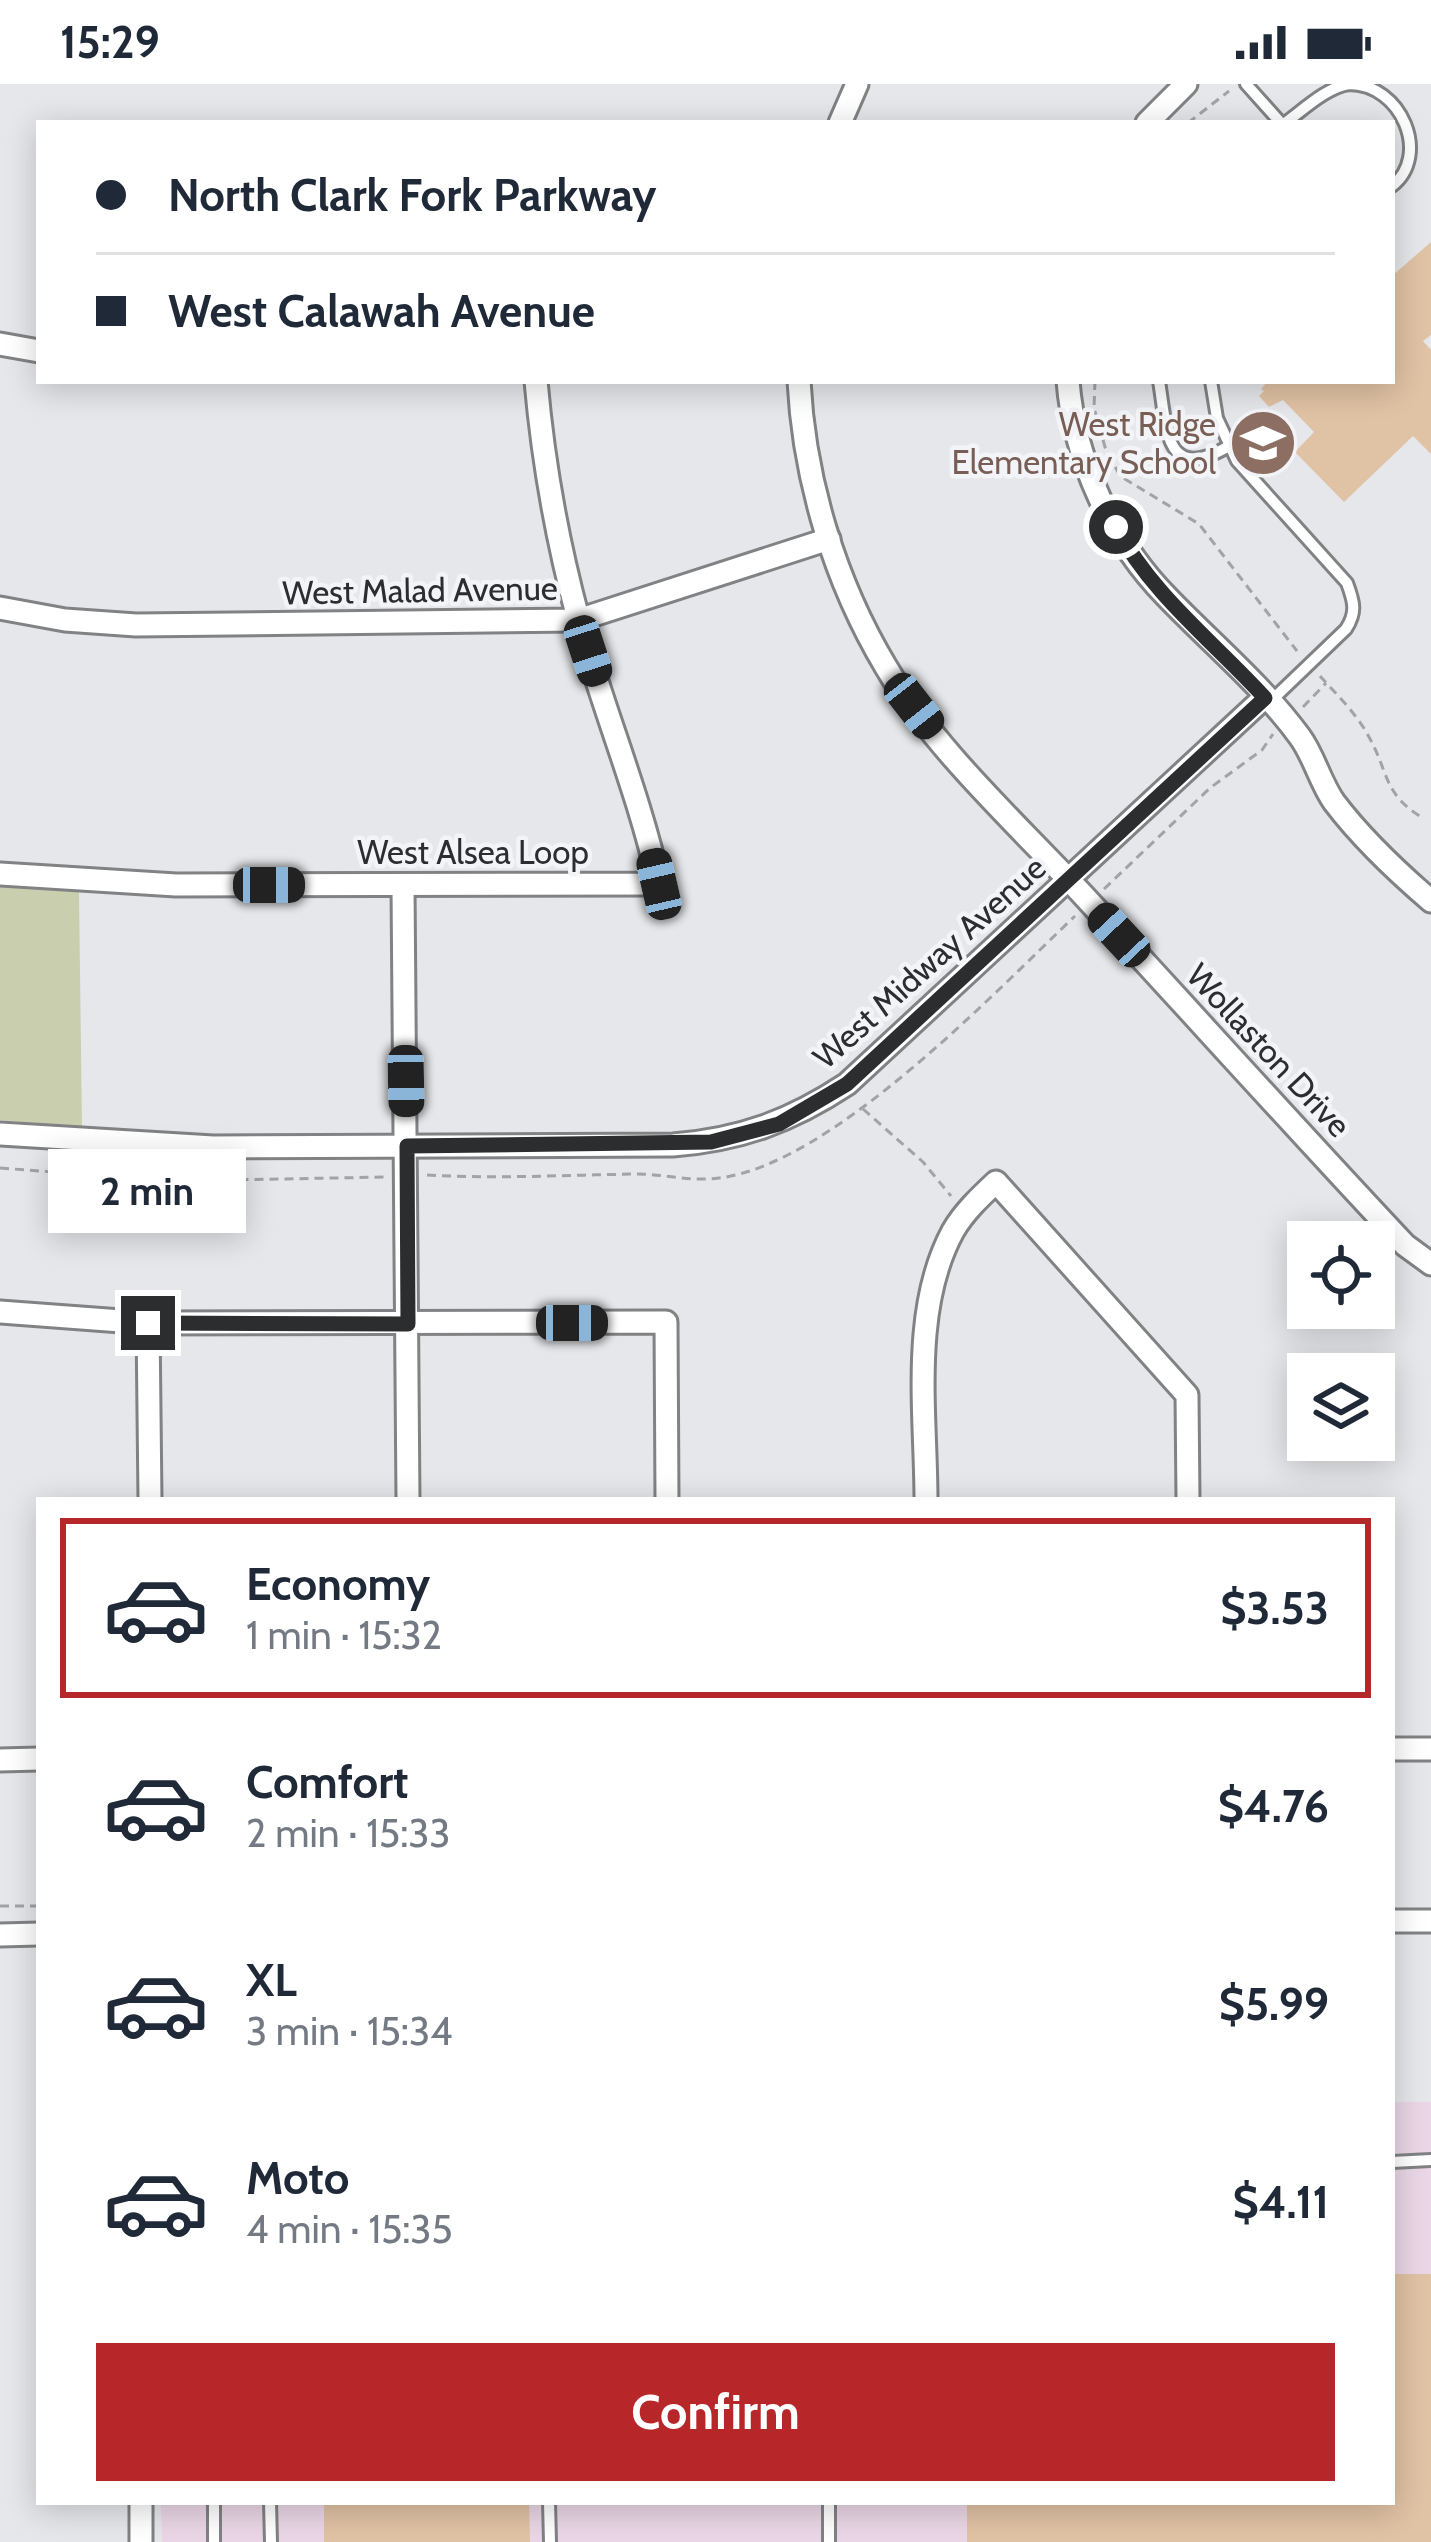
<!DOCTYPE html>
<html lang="en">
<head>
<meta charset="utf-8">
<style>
	:root { --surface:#fff; --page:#f2f2f3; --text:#1f2937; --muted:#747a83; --line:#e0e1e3; --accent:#b7272a }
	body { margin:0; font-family:Cabin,sans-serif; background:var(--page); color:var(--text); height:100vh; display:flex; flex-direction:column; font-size:45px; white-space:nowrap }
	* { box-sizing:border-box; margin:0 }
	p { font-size:39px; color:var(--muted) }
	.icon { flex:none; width:66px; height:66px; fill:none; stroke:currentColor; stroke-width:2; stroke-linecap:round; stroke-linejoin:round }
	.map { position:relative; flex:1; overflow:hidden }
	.sheet { position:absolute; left:36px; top:1413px; width:1359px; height:1008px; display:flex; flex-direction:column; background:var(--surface); border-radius:0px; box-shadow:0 6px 30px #0003 }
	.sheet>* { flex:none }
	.hud { position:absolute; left:36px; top:36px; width:1359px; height:264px; border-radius:0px; box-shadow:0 6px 30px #0003; display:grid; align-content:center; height:264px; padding:0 60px; background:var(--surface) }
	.tools { position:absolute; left:1287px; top:1137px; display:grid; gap:24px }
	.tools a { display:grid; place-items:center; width:108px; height:108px; border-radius:0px; background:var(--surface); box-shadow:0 6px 30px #0003; font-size:60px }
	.end { position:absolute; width:54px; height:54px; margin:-27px; border:15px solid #2c2d2e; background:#fff; box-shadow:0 0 0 6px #fff }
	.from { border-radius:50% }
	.bubble { position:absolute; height:84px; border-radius:0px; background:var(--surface); box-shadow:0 6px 30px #0003; font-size:39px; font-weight:700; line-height:84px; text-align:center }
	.car { position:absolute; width:36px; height:72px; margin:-36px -18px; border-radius:15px; box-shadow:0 0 9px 3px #0007; background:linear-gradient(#222 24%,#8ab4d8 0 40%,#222 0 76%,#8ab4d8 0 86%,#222 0) }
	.hud b { display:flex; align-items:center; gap:42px; height:114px; font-size:45px }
	.hud b+b { border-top:3px solid var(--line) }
	.hud i { width:30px; height:30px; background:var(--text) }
	ul { padding:21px 0 0; list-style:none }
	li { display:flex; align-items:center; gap:36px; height:180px; margin:0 24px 18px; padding:0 36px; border:6px solid transparent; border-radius:0px }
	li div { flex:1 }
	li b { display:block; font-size:45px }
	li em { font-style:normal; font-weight:700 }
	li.current { border-color:var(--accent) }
	li>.icon { width:108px; height:108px; stroke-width:1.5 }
	.primary-button { display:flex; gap:24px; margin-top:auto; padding:24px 60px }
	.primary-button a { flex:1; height:138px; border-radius:0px; background:var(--accent); color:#fff; font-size:48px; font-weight:700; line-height:138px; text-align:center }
	.status { display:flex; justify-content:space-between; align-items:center; height:84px; padding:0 60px; background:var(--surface); direction:ltr }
	.status svg { height:33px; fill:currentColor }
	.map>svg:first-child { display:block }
	.industrial { fill:#ead6e6 }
	.green { fill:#c9cfae }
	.building { fill:#e0c2a4 }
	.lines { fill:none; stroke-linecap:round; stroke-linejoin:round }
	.lane-casing { stroke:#818284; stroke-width:16 }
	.street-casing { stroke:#818284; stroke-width:27 }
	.path { stroke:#a2a3a5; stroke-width:3; stroke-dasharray:9 6; stroke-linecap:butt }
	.lane { stroke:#fff; stroke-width:10 }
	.street { stroke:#fff; stroke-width:21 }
	.route { stroke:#2c2d2e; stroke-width:15 }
	.labels { text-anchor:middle; stroke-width:9; stroke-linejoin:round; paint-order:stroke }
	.education-label { font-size:33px; fill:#785e54; stroke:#f3f4f7; text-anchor:end }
	.street-label { font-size:33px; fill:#2c2d2e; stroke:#f3f4f7 }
</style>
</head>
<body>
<div class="status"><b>15:29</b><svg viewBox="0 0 49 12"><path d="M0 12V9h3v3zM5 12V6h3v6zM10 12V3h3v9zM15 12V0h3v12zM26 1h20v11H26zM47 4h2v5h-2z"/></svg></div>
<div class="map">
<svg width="1431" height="2458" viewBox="0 0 1431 2458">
	<rect width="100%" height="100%" fill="#e6e7ea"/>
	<!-- industrial -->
	<path class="industrial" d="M1392,2018H1431V2458H162L161,2418H1392Z"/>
	<!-- green -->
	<path class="green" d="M0,803L79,808L82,1044L0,1036Z"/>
	<!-- building -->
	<g class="building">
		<path d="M1431,158V251L1423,257L1431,266V370L1413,352L1344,418L1295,368L1314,348L1283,316L1269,323L1259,312L1264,307L1261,305L1268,297H1392V192Z"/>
		<path d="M1392,2190H1431V2458H967V2418H1392Z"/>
		<path d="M324,2418H529L530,2458H324Z"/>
	</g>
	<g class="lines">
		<!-- lane casing -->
		<g class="lane-casing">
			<g id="lane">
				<path d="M1246,0L1281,39"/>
				<path d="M1285,39C1303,26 1327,3 1349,0C1402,0 1431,72 1392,102"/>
				<path d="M1159,297C1167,346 1165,400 1229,362"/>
				<path d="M1211,297L1217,334L1237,377L1347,499C1354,518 1357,528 1346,545L1272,616"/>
				<path d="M1392,2078L1431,2076"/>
				<path d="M214,2418V2458"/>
				<path d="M270,2418L271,2458"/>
				<path d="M549,2418L550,2458"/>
				<path d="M829,2418V2458"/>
			</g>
		</g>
		<!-- street casing -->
		<g class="street-casing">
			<g id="street">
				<path d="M840,39L857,0"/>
				<path d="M1147,39L1186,0"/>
				<path d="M0,260L39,267"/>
				<path d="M799,297C804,396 835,498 886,583C935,666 1018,741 1083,811C1191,928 1297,1046 1405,1161L1431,1180"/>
				<path d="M1068,297C1074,374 1112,457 1166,512C1210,558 1262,601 1300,653C1314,672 1320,698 1334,718C1362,755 1396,787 1431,817"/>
				<path d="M0,524L65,536L136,541L578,536L829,455"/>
				<path d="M0,790L176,801L659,800C639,709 602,623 578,534C557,456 543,377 536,297"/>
				<path d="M403,802L408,1416"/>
				<path d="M0,1050L213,1063L673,1061C740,1056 791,1037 847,1000L1265,613"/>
				<path d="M0,1228L148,1239L666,1238L667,1416"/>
				<path d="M148,1239L150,1416"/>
				<path d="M926,1416C926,1330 910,1226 953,1147C964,1128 980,1113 996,1098L1187,1311L1188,1416"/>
				<path d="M1392,1665H1431"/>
				<path d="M0,1676L39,1675"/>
				<path d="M1392,1837H1431"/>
				<path d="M0,1851L39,1850"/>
				<path d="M141,2418V2458"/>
			</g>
		</g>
		<!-- path -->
		<g class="path">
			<path d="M1188,39L1229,7"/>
			<path d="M1095,297L1094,324L1105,363L1120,392L1199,440L1297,567"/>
			<path d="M1320,592C1337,611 1357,630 1369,653C1389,689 1383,709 1421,733"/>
			<path d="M1303,623L1326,599"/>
			<path d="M1104,805L1210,704L1262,666L1273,650"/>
			<path d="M863,1025L923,1078L951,1112"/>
			<path d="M0,1084L173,1097L387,1093"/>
			<path d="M427,1091C497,1095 567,1091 637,1090C664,1090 692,1098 719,1094C831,1081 994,909 1075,832"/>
			<path d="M0,1822H39"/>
		</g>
		<!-- lane -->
		<use href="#lane" class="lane"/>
		<!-- street -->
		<use href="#street" class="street"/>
	</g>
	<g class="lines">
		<!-- route -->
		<path class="route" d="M148,1239L408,1240L407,1062L711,1058L779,1040L847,1000L1265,614C1215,559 1151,510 1116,443"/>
	</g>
	<!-- icons -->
	<defs>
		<g id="school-disc" transform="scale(3.45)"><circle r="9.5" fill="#8d6e63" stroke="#f3f4f7"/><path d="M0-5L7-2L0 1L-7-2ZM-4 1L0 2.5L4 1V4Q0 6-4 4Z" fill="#fff"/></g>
	</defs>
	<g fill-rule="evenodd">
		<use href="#school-disc" x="1263" y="359"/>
	</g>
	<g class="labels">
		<!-- education labels -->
		<g class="education-label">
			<text x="1216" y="352">West Ridge<tspan x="1216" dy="38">Elementary School</tspan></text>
		</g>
		<!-- street labels -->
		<g class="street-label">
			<text transform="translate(420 506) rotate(-1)" y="12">West Malad Avenue</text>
			<text x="473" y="780">West Alsea Loop</text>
			<text transform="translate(929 878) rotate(-42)" y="12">West Midway Avenue</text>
			<text transform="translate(1269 966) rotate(47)" y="12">Wollaston Drive</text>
		</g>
	</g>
</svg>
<div class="tools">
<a><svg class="icon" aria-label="locate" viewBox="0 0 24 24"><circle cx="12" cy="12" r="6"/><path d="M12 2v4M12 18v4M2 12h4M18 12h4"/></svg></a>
<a><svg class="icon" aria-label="layers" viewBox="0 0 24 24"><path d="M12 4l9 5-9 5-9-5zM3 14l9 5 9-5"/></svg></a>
</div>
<i class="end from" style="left:1116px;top:443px"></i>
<i class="end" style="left:148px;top:1239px"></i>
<div class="bubble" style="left:48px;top:1065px;width:198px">2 min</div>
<i class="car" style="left:588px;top:567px;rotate:162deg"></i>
<i class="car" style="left:914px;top:622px;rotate:142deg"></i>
<i class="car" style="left:659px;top:800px;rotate:347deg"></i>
<i class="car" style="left:269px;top:801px;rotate:90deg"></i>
<i class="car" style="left:1119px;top:851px;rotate:317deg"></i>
<i class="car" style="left:406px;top:997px;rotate:179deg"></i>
<i class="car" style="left:572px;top:1239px;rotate:90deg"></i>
<div class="hud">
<b><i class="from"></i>North Clark Fork Parkway</b>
<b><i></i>West Calawah Avenue</b>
</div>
<section class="sheet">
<ul>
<li class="current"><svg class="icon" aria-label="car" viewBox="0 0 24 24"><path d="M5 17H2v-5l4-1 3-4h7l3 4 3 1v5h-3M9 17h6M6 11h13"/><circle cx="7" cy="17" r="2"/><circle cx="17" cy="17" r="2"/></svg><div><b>Economy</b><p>1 min · 15:32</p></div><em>$3.53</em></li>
<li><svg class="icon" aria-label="car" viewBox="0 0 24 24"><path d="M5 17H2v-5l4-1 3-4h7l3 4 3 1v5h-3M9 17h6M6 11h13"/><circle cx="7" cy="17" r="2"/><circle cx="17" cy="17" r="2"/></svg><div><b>Comfort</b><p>2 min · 15:33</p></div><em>$4.76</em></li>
<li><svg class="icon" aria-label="car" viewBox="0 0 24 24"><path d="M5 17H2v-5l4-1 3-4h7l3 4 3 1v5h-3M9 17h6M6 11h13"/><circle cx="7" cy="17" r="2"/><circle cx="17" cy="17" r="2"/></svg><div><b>XL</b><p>3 min · 15:34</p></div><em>$5.99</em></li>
<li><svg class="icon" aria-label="car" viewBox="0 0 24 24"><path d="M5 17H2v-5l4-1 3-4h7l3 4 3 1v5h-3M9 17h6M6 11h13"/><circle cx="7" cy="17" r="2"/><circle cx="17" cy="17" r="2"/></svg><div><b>Moto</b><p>4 min · 15:35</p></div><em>$4.11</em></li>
</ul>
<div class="primary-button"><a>Confirm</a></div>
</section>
</div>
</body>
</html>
